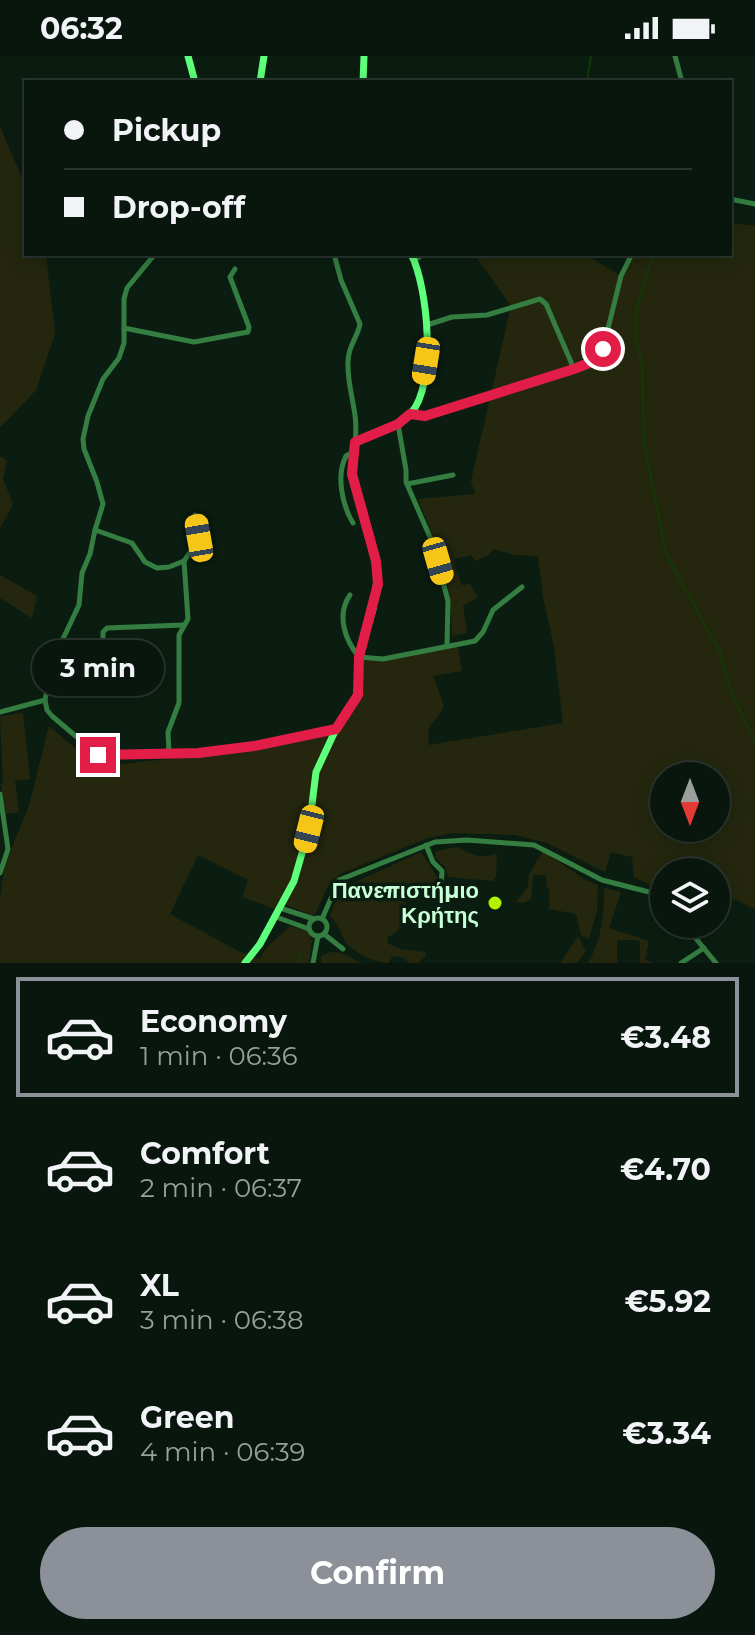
<!DOCTYPE html>
<html lang="en">
<head>
<meta charset="utf-8">
<style>
	:root { --surface:#08160d; --page:#111f16; --text:#f1f3f6; --muted:#989f9d; --line:#29352e; --accent:#8c9099 }
	body { margin:0; font-family:Montserrat,sans-serif; background:var(--page); color:var(--text); height:100vh; display:flex; flex-direction:column; font-size:30px; white-space:nowrap }
	* { box-sizing:border-box; margin:0 }
	p { font-size:26px; color:var(--muted) }
	.icon { flex:none; width:44px; height:44px; fill:none; stroke:currentColor; stroke-width:2; stroke-linecap:round; stroke-linejoin:round }
	.map { position:relative; height:907px; overflow:hidden }
	.details { display:flex; flex-direction:column; background:var(--surface); flex:1 }
	.details>* { flex:none }
	.guide { position:absolute; left:24px; top:24px; width:708px; height:176px; border-radius:0px; box-shadow:0 4px 20px #0003,0 0 0 2px var(--line); display:grid; align-content:center; height:176px; padding:0 40px; background:var(--surface) }
	.needle { width:52px; rotate:180deg }
	.tools { position:absolute; left:650px; top:706px; display:grid; gap:16px }
	.tools a { display:grid; place-items:center; width:80px; height:80px; border-radius:50%; background:var(--surface); box-shadow:0 4px 20px #0003,0 0 0 2px var(--line); font-size:40px }
	.end { position:absolute; width:36px; height:36px; margin:-18px; border:10px solid #e11d48; background:#fff; box-shadow:0 0 0 4px #fff }
	.from { border-radius:50% }
	.bubble { position:absolute; height:56px; border-radius:28px; background:var(--surface); box-shadow:0 4px 20px #0003,0 0 0 2px var(--line); font-size:26px; font-weight:700; line-height:56px; text-align:center }
	.car { position:absolute; width:24px; height:48px; margin:-24px -12px; border-radius:10px; box-shadow:0 0 6px 2px #0007; background:linear-gradient(#f5c518 24%,#345 0 40%,#f5c518 0 76%,#345 0 86%,#f5c518 0) }
	.guide b { display:flex; align-items:center; gap:28px; height:76px; font-size:30px }
	.guide b+b { border-top:2px solid var(--line) }
	.guide i { width:20px; height:20px; background:var(--text) }
	ul { padding:14px 0 0; list-style:none }
	li { display:flex; align-items:center; gap:24px; height:120px; margin:0 16px 12px; padding:0 24px; border:4px solid transparent; border-radius:0px }
	li div { flex:1 }
	li b { display:block; font-size:30px }
	li em { font-style:normal; font-weight:700 }
	li.current { border-color:var(--accent) }
	li>.icon { width:72px; height:72px; stroke-width:1.5 }
	.action { display:flex; gap:16px; margin-top:auto; padding:16px 40px }
	.action a { flex:1; height:92px; border-radius:48px; background:var(--accent); color:#fff; font-size:32px; font-weight:700; line-height:92px; text-align:center }
	.status { display:flex; justify-content:space-between; align-items:center; height:56px; padding:0 40px; background:var(--surface); direction:ltr }
	.status svg { height:22px; fill:currentColor }
	.map>svg:first-child { display:block }
	.green { fill:#24270e; fill-rule:evenodd }
	.lines { fill:none; stroke-linecap:round; stroke-linejoin:round }
	.stream { stroke:#123a07; stroke-width:2 }
	.street { stroke:#347e42; stroke-width:5 }
	.secondary { stroke:#5eff7a; stroke-width:7 }
	.route { stroke:#e11d48; stroke-width:10 }
	.poi-dot { fill:#b4f200; stroke:#0b1d11; stroke-width:3 }
	.labels { text-anchor:middle; stroke-width:7; stroke-linejoin:round; paint-order:stroke }
	.poi-label { font-size:22px; font-weight:bold; fill:#c7ffd6; stroke:#0b1d11; text-anchor:end }
</style>
</head>
<body>
<div class="status"><b>06:32</b><svg viewBox="0 0 49 12"><path d="M0 12V9h3v3zM5 12V6h3v6zM10 12V3h3v9zM15 12V0h3v12zM26 1h20v11H26zM47 4h2v5h-2z"/></svg></div>
<div class="map">
<svg width="755" height="907" viewBox="0 0 755 907">
	<rect width="100%" height="100%" fill="#0b1d11"/>
	<!-- green -->
	<g class="green">
		<path d="M0,71L26,131V198H46L55,278L36,334L0,372Z"/>
		<path d="M730,167L755,170V853L718,836L716,838V816H664V836L634,821L632,801L611,796L605,816L547,787L515,779L452,777L428,782L342,817L329,828L314,860L279,846L275,853L242,841L248,824L198,799L170,858L238,895L260,903L265,893L290,870L308,875L312,885L309,907H0V842L5,808L29,750L49,670L98,711L254,693L338,675L361,640L363,603L458,590L462,615L433,620L444,650C435,669 425,665 429,689L563,667L554,591L543,541L538,500L514,499L494,493L487,500L475,505L471,499L454,503L461,529L470,528L478,541L463,550L467,577L452,580C452,526 438,492 418,443L475,438L471,425L511,250L474,198H592L593,203L621,220L632,198H730ZM664,720H716V772H664Z"/>
		<path d="M0,400L7,405L3,423L13,448L0,472Z"/>
		<path d="M0,519L37,540L32,562L0,542Z"/>
		<path d="M23,657L30,723L15,725L19,756L6,758L1,728L3,727L0,660Z"/>
		<path d="M458,791C472,800 481,802 497,798L496,821L493,825L448,821L446,812L435,802L436,795Z"/>
		<path d="M543,795L587,825L598,829L597,854L589,883L581,879L576,858L549,853L550,834L547,832L546,819H533L531,843L524,847L516,846L528,831L529,818Z"/>
		<path d="M421,796L439,824L437,846H433L430,834H406C405,854 409,871 388,881L387,887L400,893L425,896L426,900L418,907H409L404,902L393,900L388,907C376,907 356,897 347,888C342,882 340,869 330,860L337,841L351,828Z"/>
		<path d="M604,832L621,836L609,872L649,885L645,904L654,907H640V886L637,884H617V907H588C601,885 605,857 604,832Z"/>
		<path d="M578,880L586,895L577,907H560Z"/>
		<path d="M329,896L341,897L361,907H321V901Z"/>
	</g>
	<g class="lines">
		<!-- stream -->
		<g class="stream">
			<path d="M587,26L591,0"/>
			<path d="M653,198L636,256V286L642,307L644,385L666,498L720,596L730,634L755,685"/>
			<path d="M298,907L300,897"/>
		</g>
		<!-- street -->
		<g class="street">
			<path d="M675,0L682,26"/>
			<path d="M730,143L755,148"/>
			<path d="M334,198L341,224L360,268C357,283 347,291 348,310C348,337 359,356 355,386"/>
			<path d="M414,205L423,198"/>
			<path d="M427,269L452,261L487,259L540,243L546,248L574,313L594,305L603,293L621,220L632,198"/>
			<path d="M124,272L194,286L248,276L249,271L230,221L235,213"/>
			<path d="M410,358L425,360L574,313"/>
			<path d="M398,368L406,414V426L433,488L448,545L447,589"/>
			<path d="M407,428L453,419"/>
			<path d="M353,467C342,449 336,419 346,400L353,396"/>
			<path d="M95,474L103,448L97,426L84,393L83,383L88,360L103,323L119,302L124,287V243L127,232L155,198"/>
			<path d="M184,505L169,511L157,512L145,506L132,487L95,474L90,498L82,517L79,549L53,604L45,644L47,654L52,660L98,699L198,697L254,690L335,674"/>
			<path d="M350,539C336,559 345,584 359,601L383,603L475,585L483,576L493,554L522,531"/>
			<path d="M103,599V576L107,572L183,569"/>
			<path d="M0,656L45,644"/>
			<path d="M169,698L168,676L179,647V579L188,563L184,505L199,484L195,459"/>
			<path d="M0,738L8,793L0,817"/>
			<path d="M426,789L433,806L442,815L439,863"/>
			<path d="M280,852L314,863"/>
			<path d="M276,861L309,873"/>
			<circle cx="318" cy="871" r="9"/>
			<path d="M322,863L339,824L435,786L467,784L534,789L602,824L649,836L664,844"/>
			<path d="M684,868L716,907"/>
			<path d="M324,878L343,893"/>
			<path d="M313,907L318,880"/>
			<path d="M681,907L704,892"/>
		</g>
		<!-- secondary -->
		<g class="secondary">
			<path d="M188,0L195,26"/>
			<path d="M260,26L264,0"/>
			<path d="M363,26L364,0"/>
			<path d="M245,907L260,888L294,825L309,773L316,716L336,673L358,639L359,601L373,553L378,516L352,418L355,386C373,377 396,372 411,357C437,329 428,230 411,198"/>
		</g>
	</g>
	<g class="lines">
		<!-- route -->
		<path class="route" d="M98,699L198,697L254,690L336,673L358,639L359,601L378,528L376,505L352,418L355,386L398,368L410,358L425,360L574,313L594,305L603,293"/>
	</g>
	<!-- markers -->
	<circle class="poi-dot" cx="495" cy="847" r="8"/>
	<g class="labels">
		<!-- poi labels -->
		<g class="poi-label">
			<text x="479" y="842">Πανεπιστήμιο<tspan x="479" dy="25">Κρήτης</tspan></text>
		</g>
	</g>
</svg>
<div class="tools">
<a><svg class="needle" viewBox="-14 -14 28 28"><path d="M0-13l5 13h-10z" fill="#e53935"/><path d="M0 13l5-13h-10z" fill="#989f9d"/></svg></a>
<a><svg class="icon" aria-label="layers" viewBox="0 0 24 24"><path d="M12 4l9 5-9 5-9-5zM3 14l9 5 9-5"/></svg></a>
</div>
<i class="end from" style="left:603px;top:293px"></i>
<i class="end" style="left:98px;top:699px"></i>
<div class="bubble" style="left:32px;top:584px;width:132px">3 min</div>
<i class="car" style="left:426px;top:305px;rotate:189deg"></i>
<i class="car" style="left:199px;top:482px;rotate:350deg"></i>
<i class="car" style="left:438px;top:505px;rotate:164deg"></i>
<i class="car" style="left:309px;top:773px;rotate:194deg"></i>
<div class="guide">
<b><i class="from"></i>Pickup</b>
<b><i></i>Drop-off</b>
</div>
</div>
<section class="details">
<ul>
<li class="current"><svg class="icon" aria-label="car" viewBox="0 0 24 24"><path d="M5 17H2v-5l4-1 3-4h7l3 4 3 1v5h-3M9 17h6M6 11h13"/><circle cx="7" cy="17" r="2"/><circle cx="17" cy="17" r="2"/></svg><div><b>Economy</b><p>1 min · 06:36</p></div><em>€3.48</em></li>
<li><svg class="icon" aria-label="car" viewBox="0 0 24 24"><path d="M5 17H2v-5l4-1 3-4h7l3 4 3 1v5h-3M9 17h6M6 11h13"/><circle cx="7" cy="17" r="2"/><circle cx="17" cy="17" r="2"/></svg><div><b>Comfort</b><p>2 min · 06:37</p></div><em>€4.70</em></li>
<li><svg class="icon" aria-label="car" viewBox="0 0 24 24"><path d="M5 17H2v-5l4-1 3-4h7l3 4 3 1v5h-3M9 17h6M6 11h13"/><circle cx="7" cy="17" r="2"/><circle cx="17" cy="17" r="2"/></svg><div><b>XL</b><p>3 min · 06:38</p></div><em>€5.92</em></li>
<li><svg class="icon" aria-label="car" viewBox="0 0 24 24"><path d="M5 17H2v-5l4-1 3-4h7l3 4 3 1v5h-3M9 17h6M6 11h13"/><circle cx="7" cy="17" r="2"/><circle cx="17" cy="17" r="2"/></svg><div><b>Green</b><p>4 min · 06:39</p></div><em>€3.34</em></li>
</ul>
<div class="action"><a>Confirm</a></div>
</section>
</body>
</html>
